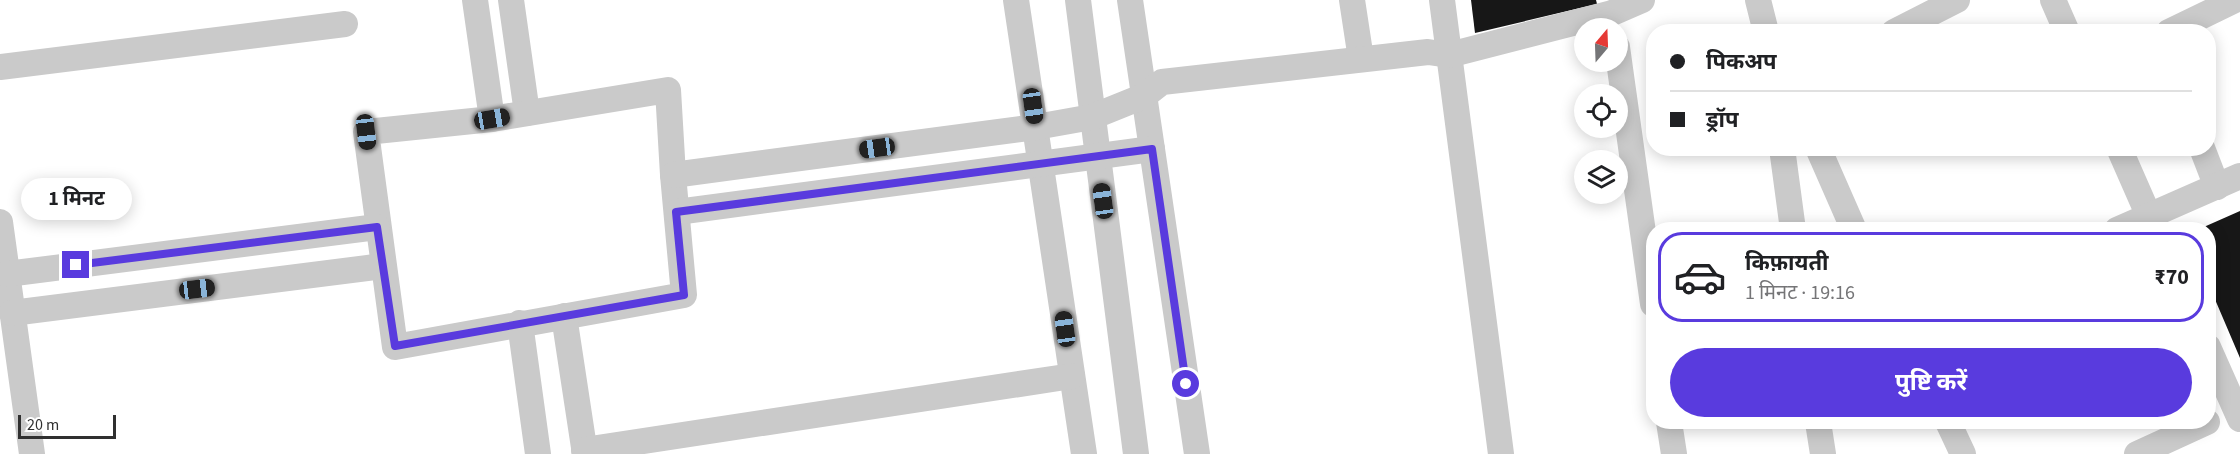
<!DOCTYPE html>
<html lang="hi">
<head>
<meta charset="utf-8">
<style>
	:root { --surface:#fff; --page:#f2f2f2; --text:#202124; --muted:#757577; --line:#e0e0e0; --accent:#593bde }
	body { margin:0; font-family:"Source Sans 3","Noto Sans Devanagari",sans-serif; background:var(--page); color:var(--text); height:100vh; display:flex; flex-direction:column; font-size:22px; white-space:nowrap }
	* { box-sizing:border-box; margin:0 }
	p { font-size:20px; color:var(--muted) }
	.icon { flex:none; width:33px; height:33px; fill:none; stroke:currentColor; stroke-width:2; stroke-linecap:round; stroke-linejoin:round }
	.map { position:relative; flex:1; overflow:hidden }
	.drawer { position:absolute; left:1646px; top:222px; width:570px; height:207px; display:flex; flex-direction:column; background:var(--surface); border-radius:24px; box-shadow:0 3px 15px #0003 }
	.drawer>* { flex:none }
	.hud { position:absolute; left:1646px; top:24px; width:570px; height:132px; border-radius:24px; box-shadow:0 3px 15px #0003; display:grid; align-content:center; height:132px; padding:0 24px; background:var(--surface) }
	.needle { width:39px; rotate:19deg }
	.tools { position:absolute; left:1574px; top:18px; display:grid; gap:12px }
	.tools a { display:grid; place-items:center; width:54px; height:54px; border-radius:50%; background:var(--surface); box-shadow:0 3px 15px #0003; font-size:30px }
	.scale { position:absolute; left:18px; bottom:15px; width:98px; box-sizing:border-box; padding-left:6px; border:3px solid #303030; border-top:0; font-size:16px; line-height:21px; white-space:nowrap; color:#303030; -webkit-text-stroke:4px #fff; paint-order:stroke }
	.end { position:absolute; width:27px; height:27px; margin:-14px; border:8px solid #593bde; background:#fff; box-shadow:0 0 0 3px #fff }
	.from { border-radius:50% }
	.bubble { position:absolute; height:42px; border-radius:21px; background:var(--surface); box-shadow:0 3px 15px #0003; font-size:20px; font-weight:700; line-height:42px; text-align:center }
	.car { position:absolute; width:18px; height:36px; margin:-18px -9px; border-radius:8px; box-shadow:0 0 4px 2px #0007; background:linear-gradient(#222 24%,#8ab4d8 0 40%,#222 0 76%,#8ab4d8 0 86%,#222 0) }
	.hud b { display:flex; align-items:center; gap:21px; height:57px; font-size:22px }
	.hud b+b { border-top:2px solid var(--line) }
	.hud i { width:15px; height:15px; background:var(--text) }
	ul { padding:10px 0 0; list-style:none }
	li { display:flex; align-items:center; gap:18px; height:90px; margin:0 12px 9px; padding:0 12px; border:3px solid transparent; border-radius:24px }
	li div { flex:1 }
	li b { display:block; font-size:22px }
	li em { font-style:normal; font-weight:700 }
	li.selected { border-color:var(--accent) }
	li>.icon { width:54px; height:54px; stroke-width:1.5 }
	.cta { display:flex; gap:12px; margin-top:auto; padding:12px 24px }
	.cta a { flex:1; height:69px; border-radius:36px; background:var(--accent); color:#fff; font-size:24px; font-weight:700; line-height:69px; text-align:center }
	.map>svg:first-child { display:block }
	.building { fill:#171717 }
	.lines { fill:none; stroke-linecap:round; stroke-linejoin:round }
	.minor { stroke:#cacaca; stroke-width:26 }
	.route { stroke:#593bde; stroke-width:8 }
</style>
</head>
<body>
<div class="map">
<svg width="2240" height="454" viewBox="0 0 2240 454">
	<rect width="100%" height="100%" fill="#fff"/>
	<!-- building -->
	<g class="building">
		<path d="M1471,0H1596L1597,4L1475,33Z"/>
		<path d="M2240,211V358L2208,283V230H2197Z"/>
	</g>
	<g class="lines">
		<!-- minor -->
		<g class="minor">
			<path d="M475,0L492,119"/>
			<path d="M511,0L527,113"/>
			<path d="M1016,0L1084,454"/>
			<path d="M1078,0L1136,454"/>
			<path d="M1130,0L1197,454"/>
			<path d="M1352,0L1361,59"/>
			<path d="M1442,0L1501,454"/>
			<path d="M1758,0L1766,32"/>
			<path d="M2053,0L2067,32"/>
			<path d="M1894,32L1957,0"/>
			<path d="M2169,32L2235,0"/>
			<path d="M1617,47L1653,304"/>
			<path d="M0,67L345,24"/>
			<path d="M668,90L673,175L684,295L395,347L366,132L492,119Z"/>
			<path d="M1782,148L1793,230"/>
			<path d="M1818,148L1854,230"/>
			<path d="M2119,148L2155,230"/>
			<path d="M2202,148L2217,187"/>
			<path d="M673,175L1036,127L1092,117L1144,96L1162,82L1428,52L1449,55L1612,13L1642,0"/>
			<path d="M677,212L1152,149"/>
			<path d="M0,222L32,454"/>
			<path d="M2117,230L2240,176"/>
			<path d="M7,274L377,227"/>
			<path d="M12,313L383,266"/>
			<path d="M564,316L585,454"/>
			<path d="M520,323L538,454"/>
			<path d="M2208,347L2240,419"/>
			<path d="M1669,422L1674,454"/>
			<path d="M1818,422L1823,454"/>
			<path d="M1948,422L1963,454"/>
			<path d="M584,450L1072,376"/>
			<path d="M2137,454L2207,422"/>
		</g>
	</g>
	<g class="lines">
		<!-- route -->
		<path class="route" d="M76,265L377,227L395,346L684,295L676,212L1152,149L1186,384"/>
	</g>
</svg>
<div class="tools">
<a><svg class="needle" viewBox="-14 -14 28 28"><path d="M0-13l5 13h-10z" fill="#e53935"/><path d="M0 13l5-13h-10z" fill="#757577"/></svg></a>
<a><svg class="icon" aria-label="locate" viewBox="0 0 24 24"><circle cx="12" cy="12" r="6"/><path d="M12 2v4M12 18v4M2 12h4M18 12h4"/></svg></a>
<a><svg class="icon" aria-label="layers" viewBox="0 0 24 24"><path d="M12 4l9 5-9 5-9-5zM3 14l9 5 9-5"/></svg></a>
</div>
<div class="scale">20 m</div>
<i class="end from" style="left:1186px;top:384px"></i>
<i class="end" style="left:76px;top:265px"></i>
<div class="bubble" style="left:21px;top:178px;width:111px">1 मिनट</div>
<i class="car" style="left:1033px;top:106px;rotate:172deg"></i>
<i class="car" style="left:492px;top:119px;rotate:80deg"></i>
<i class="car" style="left:366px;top:132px;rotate:173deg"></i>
<i class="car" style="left:877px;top:148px;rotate:262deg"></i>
<i class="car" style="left:1103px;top:201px;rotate:352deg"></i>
<i class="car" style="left:197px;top:289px;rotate:83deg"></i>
<i class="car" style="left:1065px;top:329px;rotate:352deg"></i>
<div class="hud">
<b><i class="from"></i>पिकअप</b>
<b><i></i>ड्रॉप</b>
</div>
<section class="drawer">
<ul>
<li class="selected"><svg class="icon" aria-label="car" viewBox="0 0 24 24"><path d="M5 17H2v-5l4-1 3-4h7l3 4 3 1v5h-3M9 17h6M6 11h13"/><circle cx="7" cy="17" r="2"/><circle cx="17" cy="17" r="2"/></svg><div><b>किफ़ायती</b><p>1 मिनट · 19:16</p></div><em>₹70</em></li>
</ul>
<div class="cta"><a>पुष्टि करें</a></div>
</section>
</div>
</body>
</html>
